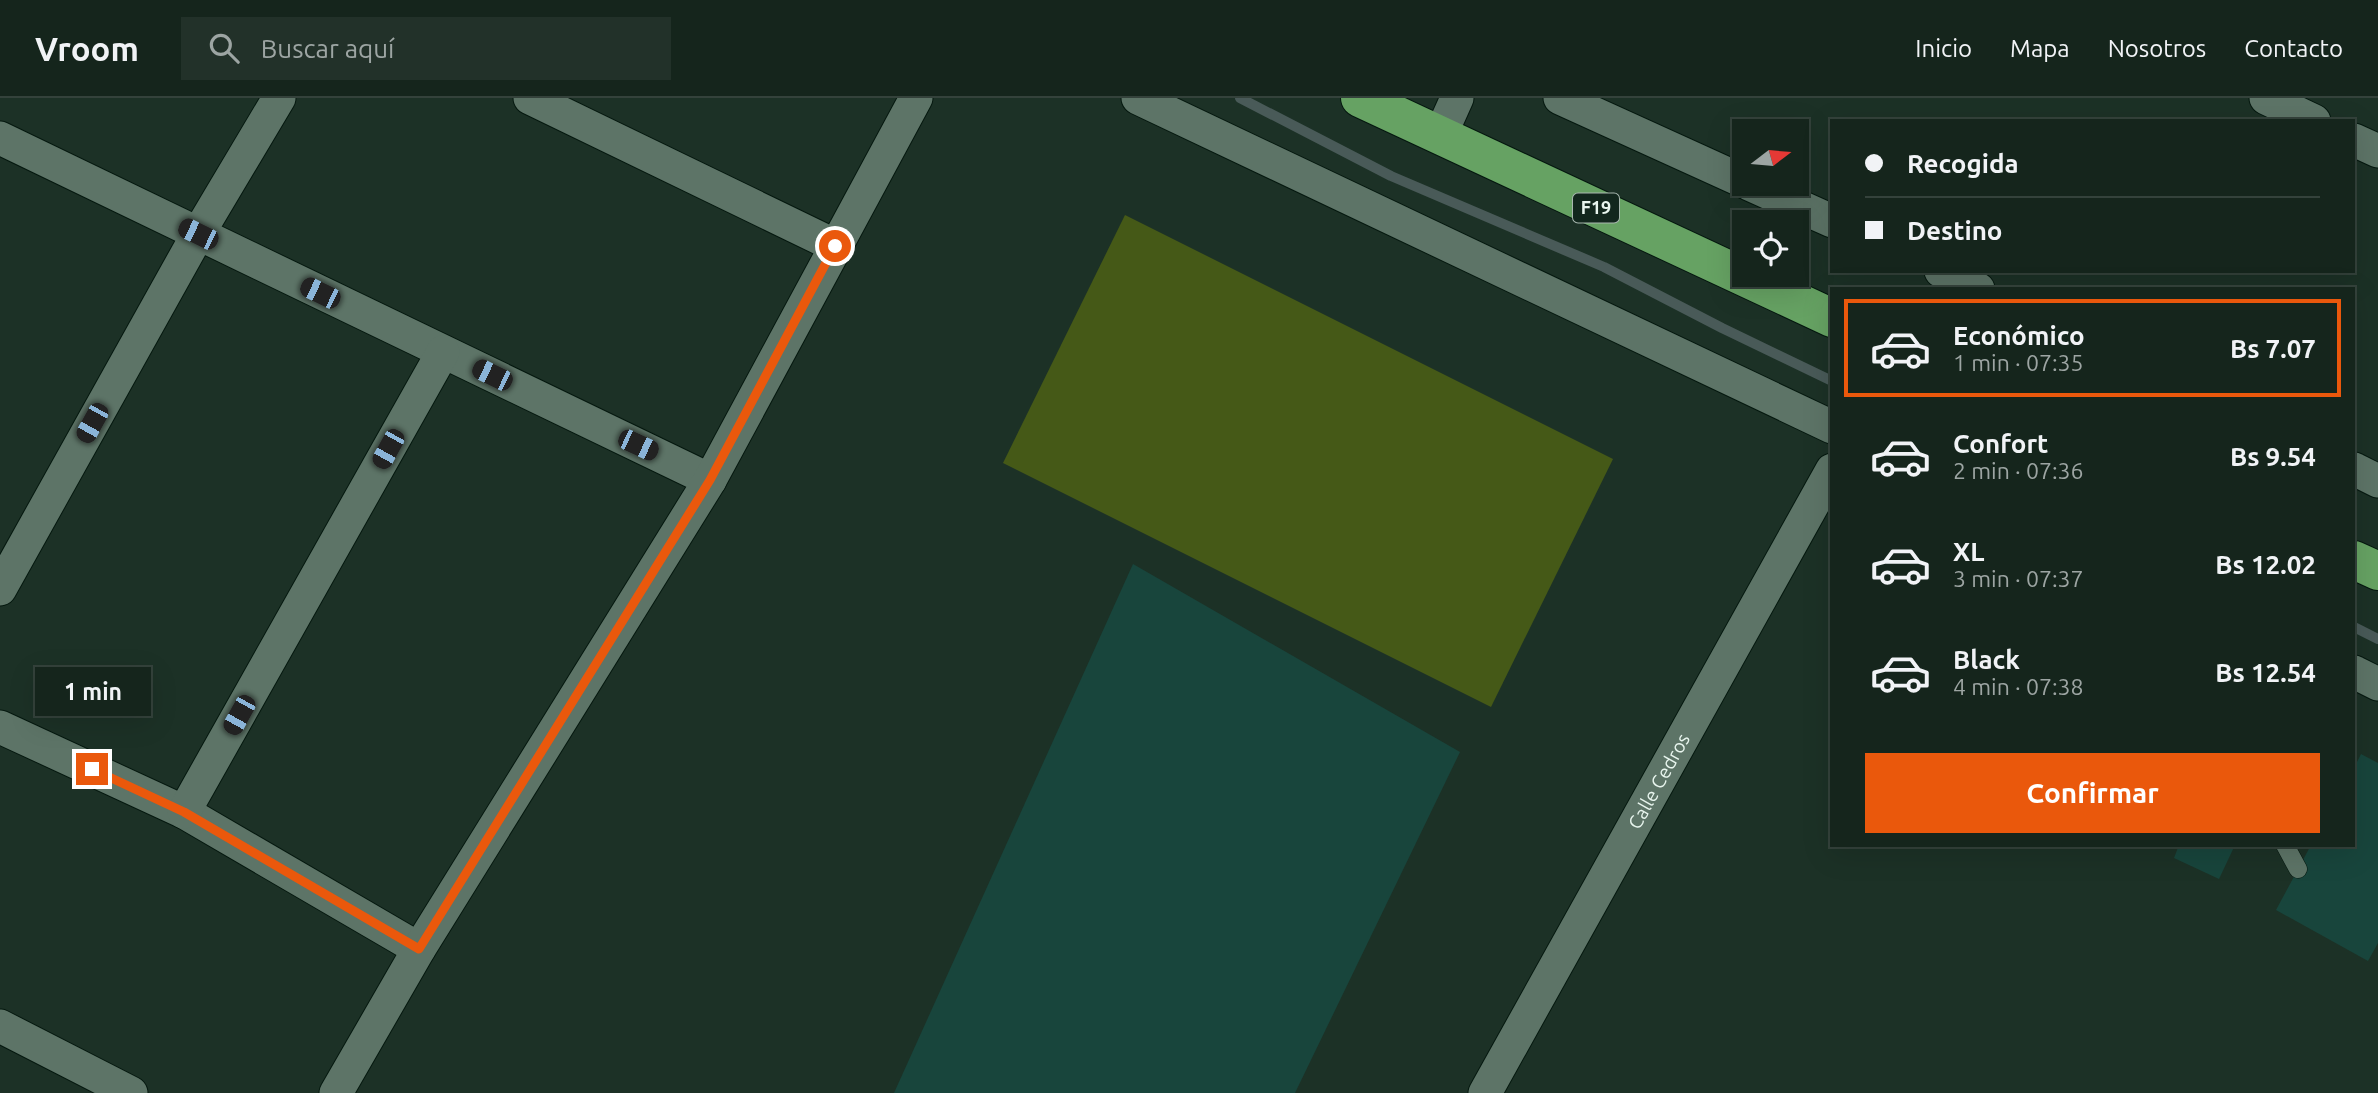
<!DOCTYPE html>
<html lang="es">
<head>
<meta charset="utf-8">
<style>
	:root { --surface:#15251c; --page:#223129; --text:#f1f3f6; --muted:#9da5a3; --line:#34423b; --accent:#ea580c }
	body { margin:0; font-family:Ubuntu,sans-serif; background:var(--page); color:var(--text); height:100vh; display:flex; flex-direction:column; font-size:26px; white-space:nowrap }
	* { box-sizing:border-box; margin:0 }
	p { font-size:23px; color:var(--muted) }
	.icon { flex:none; width:38px; height:38px; fill:none; stroke:currentColor; stroke-width:2; stroke-linecap:round; stroke-linejoin:round }
	.map { position:relative; flex:1; overflow:hidden }
	.details { position:absolute; left:1830px; top:189px; width:525px; height:560px; display:flex; flex-direction:column; background:var(--surface); border-radius:0px; box-shadow:0 7px 28px #0002,0 0 0 2px var(--line) }
	.details>* { flex:none }
	.hud { position:absolute; left:1830px; top:21px; width:525px; height:154px; border-radius:0px; box-shadow:0 7px 28px #0002,0 0 0 2px var(--line); display:grid; align-content:center; height:154px; padding:0 35px; background:var(--surface) }
	.needle { width:46px; rotate:74deg }
	.controls { position:absolute; left:1732px; top:21px; display:grid; gap:14px }
	.controls a { display:grid; place-items:center; width:77px; height:77px; border-radius:0px; background:var(--surface); box-shadow:0 7px 28px #0002,0 0 0 2px var(--line); font-size:35px }
	.end { position:absolute; width:32px; height:32px; margin:-16px; border:9px solid #ea580c; background:#fff; box-shadow:0 0 0 4px #fff }
	.from { border-radius:50% }
	.bubble { position:absolute; height:49px; border-radius:0px; background:var(--surface); box-shadow:0 7px 28px #0002,0 0 0 2px var(--line); font-size:23px; font-weight:700; line-height:49px; text-align:center }
	.car { position:absolute; width:21px; height:42px; margin:-21px -10px; border-radius:9px; box-shadow:0 0 5px 2px #0007; background:linear-gradient(#222 24%,#8ab4d8 0 40%,#222 0 76%,#8ab4d8 0 86%,#222 0) }
	.hud b { display:flex; align-items:center; gap:24px; height:66px; font-size:26px }
	.hud b+b { border-top:2px solid var(--line) }
	.hud i { width:18px; height:18px; background:var(--text) }
	ul { padding:12px 0 0; list-style:none }
	li { display:flex; align-items:center; gap:21px; height:98px; margin:0 14px 10px; padding:0 21px; border:4px solid transparent; border-radius:0px }
	li div { flex:1 }
	li b { display:block; font-size:26px }
	li em { font-style:normal; font-weight:700 }
	li.selected { border-color:var(--accent) }
	li>.icon { width:63px; height:63px; stroke-width:1.5 }
	.primary-button { display:flex; gap:14px; margin-top:auto; padding:14px 35px }
	.primary-button a { flex:1; height:80px; border-radius:0px; background:var(--accent); color:#fff; font-size:28px; font-weight:700; line-height:80px; text-align:center }
	header { display:flex; align-items:center; gap:42px; box-sizing:border-box; height:98px; padding:0 35px; background:var(--surface); border-bottom:2px solid var(--line) }
	header strong { font-size:33px }
	nav { display:flex; gap:38px; margin-inline-start:auto; font-size:24px }
	.search { width:490px; height:63px; background:var(--page); display:flex; align-items:center; gap:18px; box-sizing:border-box; padding:0 24px; border-radius:0px; color:var(--muted); font-size:26px }
	.map>svg:first-child { display:block }
	.green { fill:#455917 }
	.lines { fill:none; stroke-linecap:round; stroke-linejoin:round }
	.stream { stroke:#495a58; stroke-width:10 }
	.building { fill:#18453c }
	.lane-casing { stroke:#05180f; stroke-width:19 }
	.street-casing { stroke:#05180f; stroke-width:35 }
	.highway-casing { stroke:#05180f; stroke-width:40 }
	.lane { stroke:#5d7467; stroke-width:18 }
	.street { stroke:#5d7467; stroke-width:33 }
	.highway { stroke:#66a263; stroke-width:38 }
	.route { stroke:#ea580c; stroke-width:9 }
	.labels { text-anchor:middle; stroke-width:6; stroke-linejoin:round; paint-order:stroke }
	.shield { fill:#12271d; stroke:#a8b7af; stroke-width:2 }
	.shield-label { font-size:18px; font-weight:bold; fill:#e8f5ee }
	.street-label { font-size:19px; fill:#e8f5ee; stroke:#12271d }
</style>
</head>
<body>
<header>
<strong>Vroom</strong>
<div class="search"><svg class="icon" aria-label="search" viewBox="0 0 24 24"><circle cx="10" cy="10" r="6"/><path d="M15 15l6 6"/></svg>Buscar aquí</div>
<nav><a>Inicio</a><a>Mapa</a><a>Nosotros</a><a>Contacto</a></nav>
</header>
<div class="map">
<svg width="2378" height="995" viewBox="0 0 2378 995">
	<rect width="100%" height="100%" fill="#1c3126"/>
	<!-- green -->
	<path class="green" d="M1125,117L1613,361L1491,609L1003,365Z"/>
	<g class="lines">
		<!-- stream -->
		<g class="stream">
			<path d="M1240,0L1391,78L1604,169L1722,230L1832,283"/>
			<path d="M2354,529L2378,541"/>
		</g>
	</g>
	<!-- building -->
	<g class="building">
		<path d="M1133,466L1460,654L1295,995H894Z"/>
		<path d="M2361,656L2378,665V845L2368,863L2276,812L2311,747H2354V670Z"/>
		<path d="M2179,747H2235L2219,781L2174,760Z"/>
	</g>
	<g class="lines">
		<!-- lane casing -->
		<g class="lane-casing">
			<path id="lane" d="M2285,747L2298,771"/>
		</g>
		<!-- street casing -->
		<g class="street-casing">
			<g id="street">
				<path d="M530,0L836,148"/>
				<path d="M1138,0L1832,329"/>
				<path d="M1560,0L1745,84"/>
				<path d="M2266,0L2314,23"/>
				<path d="M1440,38L1457,0"/>
				<path d="M0,40L710,382"/>
				<path d="M2354,42L2378,53"/>
				<path d="M1749,86L1832,123"/>
				<path d="M1941,173L1978,191"/>
				<path d="M2354,371L2378,383"/>
				<path d="M0,491L198,136L279,0"/>
				<path d="M2354,574L2378,586"/>
				<path d="M0,629L184,714L419,851"/>
				<path d="M184,714L443,254"/>
				<path d="M0,928L131,995"/>
				<path d="M336,995L419,851L710,382L916,0"/>
				<path id="s1" d="M1485,995L1832,372"/>
			</g>
		</g>
		<!-- highway casing -->
		<g class="highway-casing">
			<g id="highway">
				<path d="M1360,0L1832,220"/>
				<path d="M2354,462L2378,473"/>
			</g>
		</g>
		<!-- lane -->
		<use href="#lane" class="lane"/>
		<!-- street -->
		<use href="#street" class="street"/>
		<!-- highway -->
		<use href="#highway" class="highway"/>
	</g>
	<g class="lines">
		<!-- route -->
		<path class="route" d="M92,671L184,714L419,851L710,382L835,148"/>
	</g>
	<g class="labels">
		<!-- shield labels -->
		<rect class="shield" x="1573" y="95.5" width="46" height="29" rx="5"/>
		<g class="shield-label">
			<text x="1596" y="116">F19</text>
		</g>
		<!-- street labels -->
		<g class="street-label">
			<text dy="7" stroke="none"><textPath href="#s1" startOffset="357">Calle Cedros</textPath></text>
		</g>
	</g>
</svg>
<div class="controls">
<a><svg class="needle" viewBox="-14 -14 28 28"><path d="M0-13l5 13h-10z" fill="#e53935"/><path d="M0 13l5-13h-10z" fill="#9da5a3"/></svg></a>
<a><svg class="icon" aria-label="locate" viewBox="0 0 24 24"><circle cx="12" cy="12" r="6"/><path d="M12 2v4M12 18v4M2 12h4M18 12h4"/></svg></a>
</div>
<i class="end from" style="left:835px;top:148px"></i>
<i class="end" style="left:92px;top:671px"></i>
<div class="bubble" style="left:35px;top:569px;width:116px">1 min</div>
<i class="car" style="left:198px;top:136px;rotate:296deg"></i>
<i class="car" style="left:320px;top:195px;rotate:296deg"></i>
<i class="car" style="left:492px;top:277px;rotate:296deg"></i>
<i class="car" style="left:92px;top:325px;rotate:209deg"></i>
<i class="car" style="left:638px;top:347px;rotate:115deg"></i>
<i class="car" style="left:388px;top:351px;rotate:209deg"></i>
<i class="car" style="left:239px;top:617px;rotate:209deg"></i>
<div class="hud">
<b><i class="from"></i>Recogida</b>
<b><i></i>Destino</b>
</div>
<section class="details">
<ul>
<li class="selected"><svg class="icon" aria-label="car" viewBox="0 0 24 24"><path d="M5 17H2v-5l4-1 3-4h7l3 4 3 1v5h-3M9 17h6M6 11h13"/><circle cx="7" cy="17" r="2"/><circle cx="17" cy="17" r="2"/></svg><div><b>Económico</b><p>1 min · 07:35</p></div><em>Bs 7.07</em></li>
<li><svg class="icon" aria-label="car" viewBox="0 0 24 24"><path d="M5 17H2v-5l4-1 3-4h7l3 4 3 1v5h-3M9 17h6M6 11h13"/><circle cx="7" cy="17" r="2"/><circle cx="17" cy="17" r="2"/></svg><div><b>Confort</b><p>2 min · 07:36</p></div><em>Bs 9.54</em></li>
<li><svg class="icon" aria-label="car" viewBox="0 0 24 24"><path d="M5 17H2v-5l4-1 3-4h7l3 4 3 1v5h-3M9 17h6M6 11h13"/><circle cx="7" cy="17" r="2"/><circle cx="17" cy="17" r="2"/></svg><div><b>XL</b><p>3 min · 07:37</p></div><em>Bs 12.02</em></li>
<li><svg class="icon" aria-label="car" viewBox="0 0 24 24"><path d="M5 17H2v-5l4-1 3-4h7l3 4 3 1v5h-3M9 17h6M6 11h13"/><circle cx="7" cy="17" r="2"/><circle cx="17" cy="17" r="2"/></svg><div><b>Black</b><p>4 min · 07:38</p></div><em>Bs 12.54</em></li>
</ul>
<div class="primary-button"><a>Confirmar</a></div>
</section>
</div>
</body>
</html>
